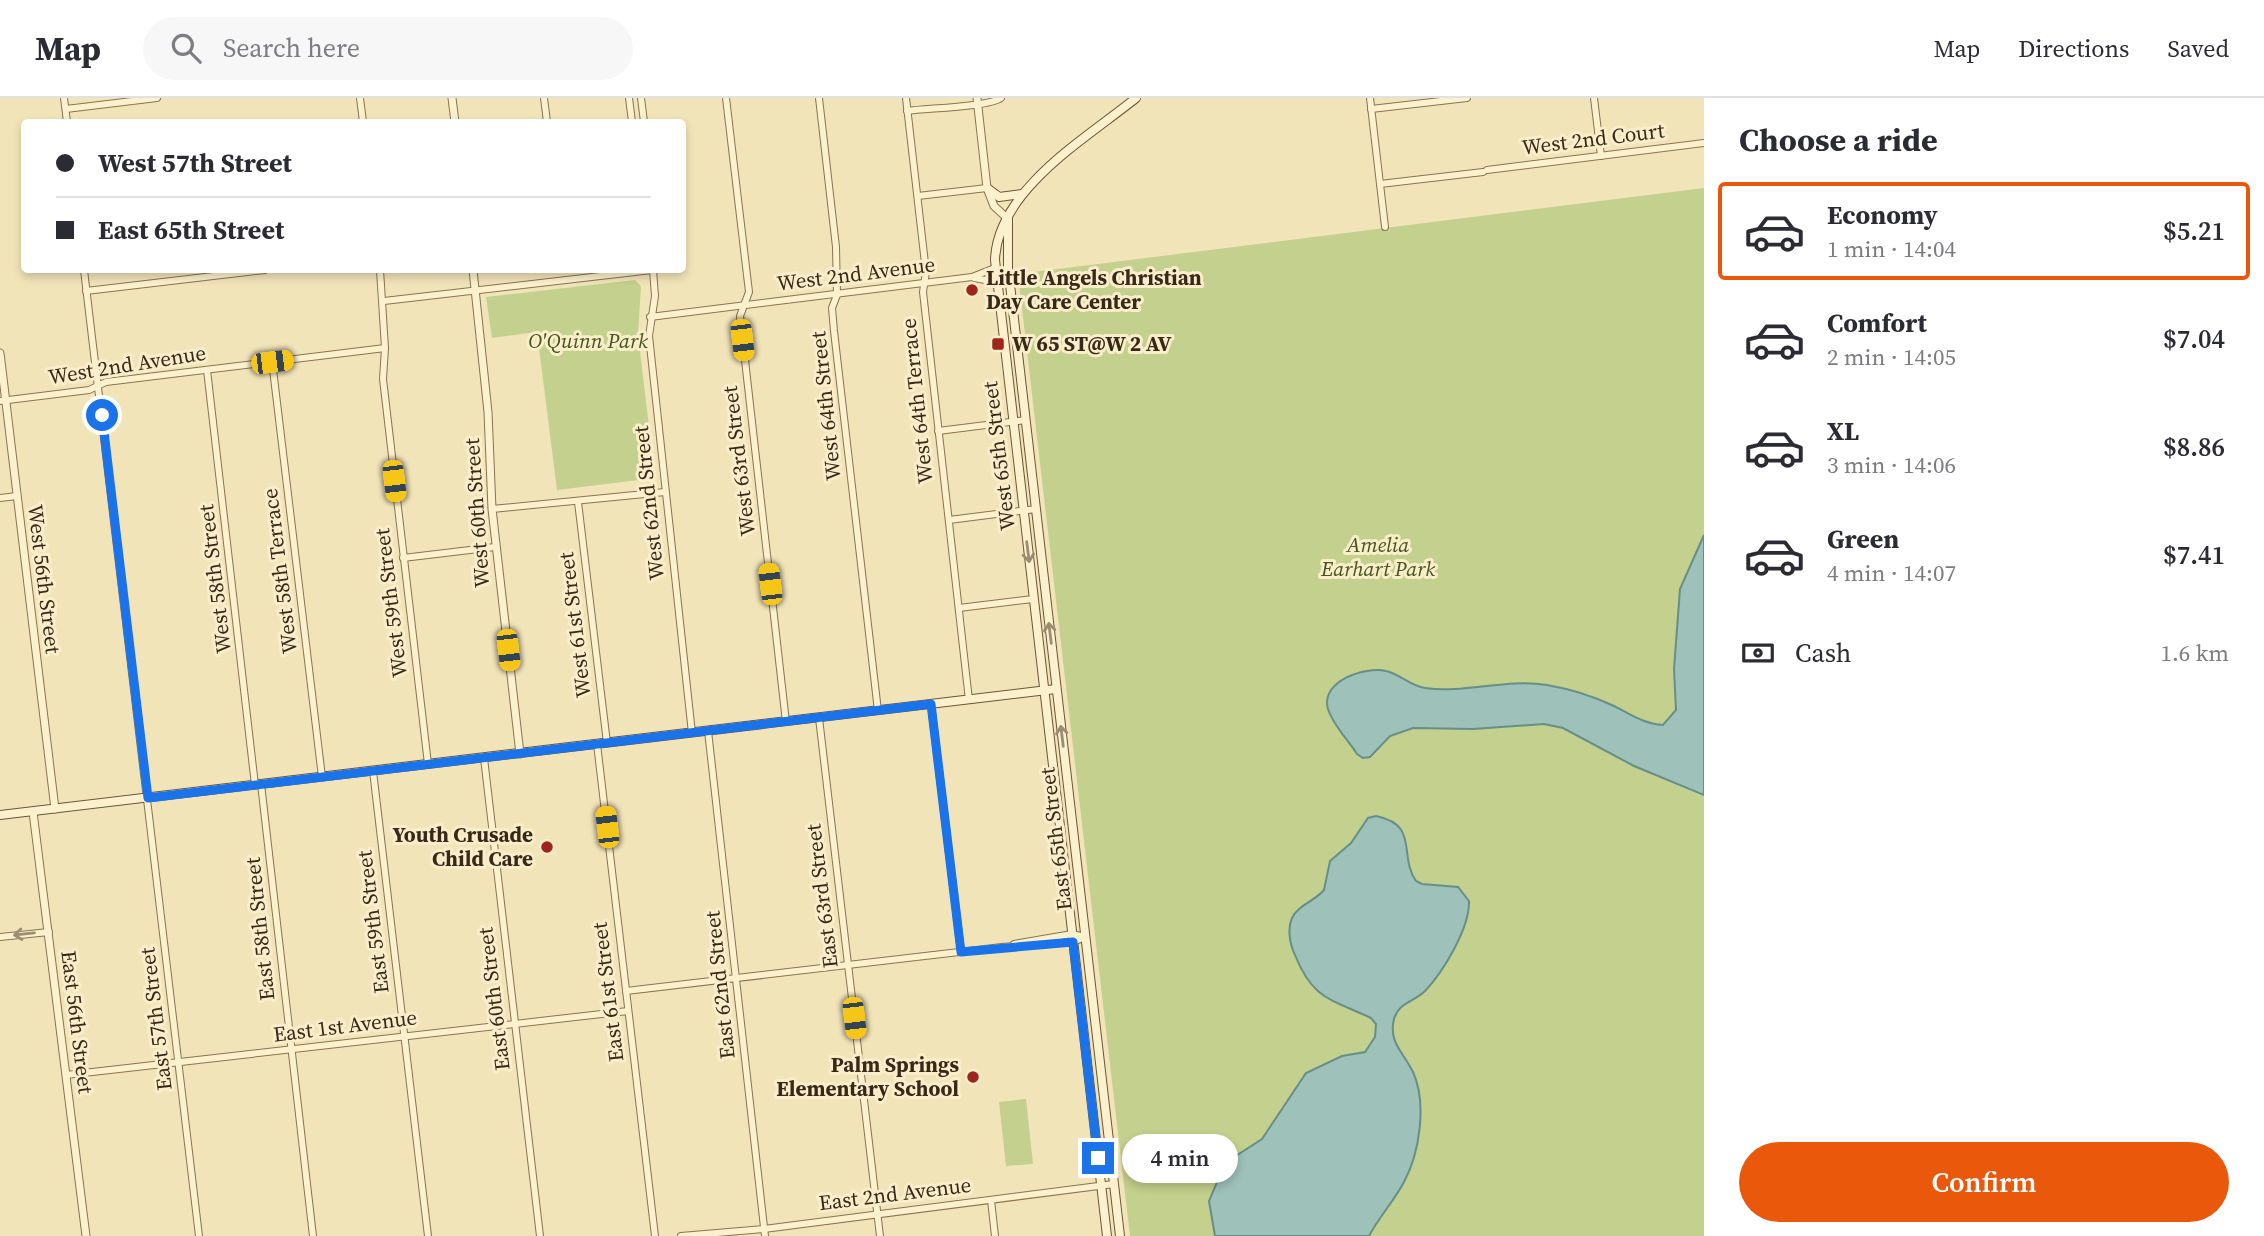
<!DOCTYPE html>
<html lang="en">
<head>
<meta charset="utf-8">
<style>
	:root { --surface:#fff; --page:#f7f7f7; --text:#2b2b33; --muted:#7c7c81; --line:#e1e1e2; --accent:#ea580c }
	body { margin:0; font-family:"Source Serif 4",serif; background:var(--page); color:var(--text); height:100vh; display:flex; flex-direction:column; font-size:26px; white-space:nowrap }
	* { box-sizing:border-box; margin:0 }
	p { font-size:23px; color:var(--muted) }
	.icon { flex:none; width:38px; height:38px; fill:none; stroke:currentColor; stroke-width:2; stroke-linecap:round; stroke-linejoin:round }
	.map { position:relative; flex:1; overflow:hidden }
	.sheet { display:flex; flex-direction:column; background:var(--surface); width:560px }
	.sheet>* { flex:none }
	.hud { position:absolute; left:21px; top:21px; width:665px; height:154px; border-radius:7px; box-shadow:0 4px 10px #0003; display:grid; align-content:center; height:154px; padding:0 35px; background:var(--surface) }
	.end { position:absolute; width:32px; height:32px; margin:-16px; border:9px solid #1a73e8; background:#fff; box-shadow:0 0 0 4px #fff }
	.from { border-radius:50% }
	.bubble { position:absolute; height:49px; border-radius:24px; background:var(--surface); box-shadow:0 4px 10px #0003; font-size:23px; font-weight:600; line-height:49px; text-align:center }
	.car { position:absolute; width:21px; height:42px; margin:-21px -10px; border-radius:9px; box-shadow:0 0 5px 2px #0007; background:linear-gradient(#f5c518 24%,#345 0 40%,#f5c518 0 76%,#345 0 86%,#f5c518 0) }
	.hud b { display:flex; align-items:center; gap:24px; height:66px; font-size:26px }
	.hud b+b { border-top:2px solid var(--line) }
	.hud i { width:18px; height:18px; background:var(--text) }
	ul { padding:0; list-style:none }
	li { display:flex; align-items:center; gap:21px; height:98px; margin:0 14px 10px; padding:0 21px; border:4px solid transparent; border-radius:7px }
	li div { flex:1 }
	li b { display:block; font-size:26px }
	li em { font-style:normal; font-weight:600 }
	li.current { border-color:var(--accent) }
	li>.icon { width:63px; height:63px; stroke-width:1.5 }
	h2 { padding:0 35px; font-size:32px; line-height:84px }
	.pay { display:flex; align-items:center; gap:18px; height:77px; padding:0 35px; font-size:26px }
	.pay p { margin-inline-start:auto }
	.primary-button { display:flex; gap:14px; margin-top:auto; padding:14px 35px }
	.primary-button a { flex:1; height:80px; border-radius:42px; background:var(--accent); color:#fff; font-size:28px; font-weight:600; line-height:80px; text-align:center }
	header { display:flex; align-items:center; gap:42px; box-sizing:border-box; height:98px; padding:0 35px; background:var(--surface); border-bottom:2px solid var(--line) }
	header strong { font-size:33px }
	nav { display:flex; gap:38px; margin-inline-start:auto; font-size:24px }
	.search { width:490px; height:63px; background:var(--page); display:flex; align-items:center; gap:18px; box-sizing:border-box; padding:0 24px; border-radius:38px; color:var(--muted); font-size:26px }
	main { display:flex; flex:1; min-height:0 }
	.map>svg:first-child { display:block }
	.green { fill:#c4d08d }
	.water { fill:#9ec1b9; stroke:#668f88; stroke-width:2 }
	.lines { fill:none; stroke-linecap:round; stroke-linejoin:round }
	.minor-casing { stroke:#897352; stroke-width:8 }
	.tertiary-casing { stroke:#897352; stroke-width:9 }
	.secondary-casing { stroke:#6b5436; stroke-width:10 }
	.minor { stroke:#fcf1cd; stroke-width:6 }
	.tertiary { stroke:#fcf1cd; stroke-width:7 }
	.secondary { stroke:#fcf1cd; stroke-width:8 }
	.oneway { stroke:#9a8d73 }
	.route { stroke:#1a73e8; stroke-width:9 }
	.poi-dot { fill:#9e241d; stroke:#f9eec9; stroke-width:2.5 }
	.labels { text-anchor:middle; stroke-width:6; stroke-linejoin:round; paint-order:stroke }
	.street-label { font-size:21px; fill:#372919; stroke:#f9eec9 }
	.poi-label { font-size:21px; font-weight:bold; fill:#372919; stroke:#f9eec9; text-anchor:start }
	.park-label { font-size:21px; font-style:italic; fill:#44551e; stroke:#f9eec9 }
</style>
</head>
<body>
<header>
<strong>Map</strong>
<div class="search"><svg class="icon" aria-label="search" viewBox="0 0 24 24"><circle cx="10" cy="10" r="6"/><path d="M15 15l6 6"/></svg>Search here</div>
<nav><a>Map</a><a>Directions</a><a>Saved</a></nav>
</header>
<main>
<div class="map">
<svg width="1704" height="1138" viewBox="0 0 1704 1138">
	<rect width="100%" height="100%" fill="#f2e4b9"/>
	<!-- green -->
	<g class="green">
		<path d="M1704,90V1138H1130L1018,176Z"/>
		<path d="M635,182L641,188L638,236L655,380L557,392L537,234L492,240L486,199Z"/>
		<path d="M1026,1001L1033,1066L1006,1068L999,1004Z"/>
	</g>
	<!-- water -->
	<g class="water">
		<path d="M1704,437V697L1634,668L1563,630L1544,626L1473,631L1413,630L1390,638L1370,659L1363,660L1357,656C1348,642 1333,627 1328,611C1320,583 1365,568 1386,573C1400,576 1410,588 1425,590C1465,596 1506,580 1547,587C1570,591 1593,598 1614,608C1630,616 1644,626 1663,627L1676,612L1674,571L1680,491Z"/>
		<path d="M1376,718C1420,727 1398,757 1416,783L1422,786L1458,789L1469,803C1470,830 1443,874 1425,893C1414,904 1399,904 1394,921C1388,944 1404,955 1413,974C1427,1005 1420,1054 1404,1084C1394,1103 1379,1119 1369,1138H1215L1209,1103L1225,1065L1262,1041L1306,975L1342,958L1365,954L1375,939L1376,926L1371,920C1331,901 1313,902 1295,857C1290,847 1287,831 1292,820C1298,807 1315,803 1324,792L1330,763L1351,745L1368,720Z"/>
	</g>
	<g class="lines">
		<!-- minor casing -->
		<g class="minor-casing">
			<g id="minor">
				<path d="M64,0L67,24"/>
				<path d="M360,0L363,24"/>
				<path d="M544,0L547,24"/>
				<path d="M629,0L632,24"/>
				<path d="M641,0L644,24"/>
				<path d="M726,0L749,194L740,218L786,624"/>
				<path d="M819,0L836,149L837,197L832,210L834,233L878,613"/>
				<path d="M906,0L926,174L923,194L969,602"/>
				<path d="M1370,0L1385,129"/>
				<path d="M1594,0L1601,58"/>
				<path d="M66,11L157,0"/>
				<path d="M1371,11L1467,0"/>
				<path d="M907,13C928,10 988,9 1001,0"/>
				<path d="M1487,72L1704,45"/>
				<path d="M1380,86L1483,74"/>
				<path d="M918,98L987,90"/>
				<path d="M84,172L199,1138"/>
				<path d="M380,172L385,250L383,281L428,666"/>
				<path d="M653,172L655,198L649,238L692,635"/>
				<path d="M974,180L996,184"/>
				<path d="M86,193L265,172"/>
				<path d="M384,203L652,172"/>
				<path d="M650,219L972,179L995,170"/>
				<path d="M272,263L322,679"/>
				<path d="M207,272L255,687"/>
				<path d="M0,303L89,292L106,284L385,250"/>
				<path d="M938,333L1026,322"/>
				<path d="M0,400L17,398"/>
				<path d="M578,404L607,645"/>
				<path d="M492,411L665,394"/>
				<path d="M949,422L1036,411"/>
				<path d="M403,460L495,449"/>
				<path d="M959,510L1033,501"/>
				<path d="M931,606L961,854"/>
				<path d="M819,620L880,1138"/>
				<path d="M708,633L765,1138"/>
				<path d="M597,646L655,1138"/>
				<path d="M484,660L540,1138"/>
				<path d="M373,673L428,1138"/>
				<path d="M261,686L313,1138"/>
				<path d="M0,839L49,834"/>
				<path d="M1014,846L1072,836L1085,839"/>
				<path d="M626,893L1002,849L1073,844L1085,839"/>
				<path d="M66,977L628,913"/>
				<path d="M991,1102L995,1138"/>
				<path d="M681,1138L764,1131L1114,1086"/>
			</g>
		</g>
		<!-- tertiary casing -->
		<g class="tertiary-casing">
			<g id="tertiary">
				<path d="M452,0L455,24"/>
				<path d="M977,0L987,90L994,108L1008,121"/>
				<path d="M473,172L488,314L492,411L520,656"/>
				<path d="M0,255L55,711"/>
				<path d="M33,714L86,1138"/>
			</g>
		</g>
		<!-- secondary casing -->
		<g class="secondary-casing">
			<g id="secondary">
				<path d="M987,90L999,99L1022,96"/>
				<path d="M1008,121V169L1120,1138"/>
				<path d="M0,717L1056,591"/>
				<path d="M1107,1138L995,162C997,92 1088,39 1136,0"/>
			</g>
		</g>
		<!-- minor -->
		<use href="#minor" class="minor"/>
		<!-- tertiary -->
		<use href="#tertiary" class="tertiary"/>
		<!-- secondary -->
		<use href="#secondary" class="secondary"/>
	</g>
	<!-- one-way arrows -->
	<defs><path id="oneway-shaft" d="M-6 0H5M1.5-3L5.5 0L1.5 3" fill="none" stroke-width="1.6" stroke-linecap="round" stroke-linejoin="round" transform="scale(1.75)"/></defs>
	<g class="oneway">
		<use href="#oneway-shaft" transform="translate(1028 454) rotate(83)"/>
		<use href="#oneway-shaft" transform="translate(1050 535) rotate(-97)"/>
		<use href="#oneway-shaft" transform="translate(1062 638) rotate(-97)"/>
		<use href="#oneway-shaft" transform="translate(24 836) rotate(174)"/>
	</g>
	<g class="lines">
		<!-- route -->
		<path class="route" d="M102,317L148,700L931,606L961,854L1073,844L1098,1060"/>
	</g>
	<!-- markers -->
	<g class="poi-dot">
		<circle cx="972" cy="192" r="7"/>
		<rect x="991" y="239" width="14" height="14" rx="3.5"/>
		<circle cx="547" cy="749" r="7"/>
		<circle cx="973" cy="979" r="7"/>
	</g>
	<g class="labels">
		<!-- street labels -->
		<g class="street-label">
			<text transform="translate(1593 41) rotate(-7)" y="7">West 2nd Court</text>
			<text transform="translate(856 176) rotate(-7)" y="7">West 2nd Avenue</text>
			<text transform="translate(127 267) rotate(-9)" y="7">West 2nd Avenue</text>
			<text transform="translate(917 303) rotate(-96)" y="7">West 64th Terrace</text>
			<text transform="translate(826 308) rotate(-96)" y="7">West 64th Street</text>
			<text transform="translate(999 358) rotate(-97)" y="7">West 65th Street</text>
			<text transform="translate(739 363) rotate(-97)" y="7">West 63rd Street</text>
			<text transform="translate(649 405) rotate(-96)" y="7">West 62nd Street</text>
			<text transform="translate(477 415) rotate(-94)" y="7">West 60th Street</text>
			<text transform="translate(280 473) rotate(-97)" y="7">West 58th Terrace</text>
			<text transform="translate(44 481) rotate(83)" y="7">West 56th Street</text>
			<text transform="translate(215 481) rotate(-97)" y="7">West 58th Street</text>
			<text transform="translate(391 505) rotate(-97)" y="7">West 59th Street</text>
			<text transform="translate(575 527) rotate(-97)" y="7">West 61st Street</text>
			<text transform="translate(1056 741) rotate(-97)" y="7">East 65th Street</text>
			<text transform="translate(822 798) rotate(-97)" y="7">East 63rd Street</text>
			<text transform="translate(373 824) rotate(-97)" y="7">East 59th Street</text>
			<text transform="translate(260 831) rotate(-96)" y="7">East 58th Street</text>
			<text transform="translate(720 887) rotate(-96)" y="7">East 62nd Street</text>
			<text transform="translate(608 894) rotate(-97)" y="7">East 61st Street</text>
			<text transform="translate(494 901) rotate(-97)" y="7">East 60th Street</text>
			<text transform="translate(156 921) rotate(-97)" y="7">East 57th Street</text>
			<text transform="translate(77 924) rotate(83)" y="7">East 56th Street</text>
			<text transform="translate(345 928) rotate(-7)" y="7">East 1st Avenue</text>
			<text transform="translate(895 1096) rotate(-7)" y="7">East 2nd Avenue</text>
		</g>
		<!-- poi labels -->
		<g class="poi-label">
			<text x="986" y="187">Little Angels Christian<tspan x="986" dy="24">Day Care Center</tspan></text>
			<text x="1012" y="253">W 65 ST@W 2 AV</text>
			<text x="533" y="744" text-anchor="end">Youth Crusade<tspan x="533" dy="24">Child Care</tspan></text>
			<text x="959" y="974" text-anchor="end">Palm Springs<tspan x="959" dy="24">Elementary School</tspan></text>
		</g>
		<!-- park labels -->
		<g class="park-label">
			<text x="588" y="250">O'Quinn Park</text>
			<text x="1378" y="454">Amelia<tspan x="1378" dy="24">Earhart Park</tspan></text>
		</g>
	</g>
</svg>
<i class="end from" style="left:102px;top:317px"></i>
<i class="end" style="left:1098px;top:1060px"></i>
<div class="bubble" style="left:1122px;top:1036px;width:116px">4 min</div>
<i class="car" style="left:742px;top:242px;rotate:173deg"></i>
<i class="car" style="left:272px;top:264px;rotate:83deg"></i>
<i class="car" style="left:394px;top:383px;rotate:173deg"></i>
<i class="car" style="left:770px;top:486px;rotate:353deg"></i>
<i class="car" style="left:508px;top:552px;rotate:173deg"></i>
<i class="car" style="left:607px;top:729px;rotate:353deg"></i>
<i class="car" style="left:854px;top:920px;rotate:173deg"></i>
<div class="hud">
<b><i class="from"></i>West 57th Street</b>
<b><i></i>East 65th Street</b>
</div>
</div>
<section class="sheet">
<h2>Choose a ride</h2>
<ul>
<li class="current"><svg class="icon" aria-label="car" viewBox="0 0 24 24"><path d="M5 17H2v-5l4-1 3-4h7l3 4 3 1v5h-3M9 17h6M6 11h13"/><circle cx="7" cy="17" r="2"/><circle cx="17" cy="17" r="2"/></svg><div><b>Economy</b><p>1 min · 14:04</p></div><em>$5.21</em></li>
<li><svg class="icon" aria-label="car" viewBox="0 0 24 24"><path d="M5 17H2v-5l4-1 3-4h7l3 4 3 1v5h-3M9 17h6M6 11h13"/><circle cx="7" cy="17" r="2"/><circle cx="17" cy="17" r="2"/></svg><div><b>Comfort</b><p>2 min · 14:05</p></div><em>$7.04</em></li>
<li><svg class="icon" aria-label="car" viewBox="0 0 24 24"><path d="M5 17H2v-5l4-1 3-4h7l3 4 3 1v5h-3M9 17h6M6 11h13"/><circle cx="7" cy="17" r="2"/><circle cx="17" cy="17" r="2"/></svg><div><b>XL</b><p>3 min · 14:06</p></div><em>$8.86</em></li>
<li><svg class="icon" aria-label="car" viewBox="0 0 24 24"><path d="M5 17H2v-5l4-1 3-4h7l3 4 3 1v5h-3M9 17h6M6 11h13"/><circle cx="7" cy="17" r="2"/><circle cx="17" cy="17" r="2"/></svg><div><b>Green</b><p>4 min · 14:07</p></div><em>$7.41</em></li>
</ul>
<div class="pay"><svg class="icon" aria-label="cash" viewBox="0 0 24 24"><path d="M3 7h18v10H3z"/><circle cx="12" cy="12" r="2"/></svg>Cash<p>1.6 km</p></div>
<div class="primary-button"><a>Confirm</a></div>
</section>
</main>
</body>
</html>
